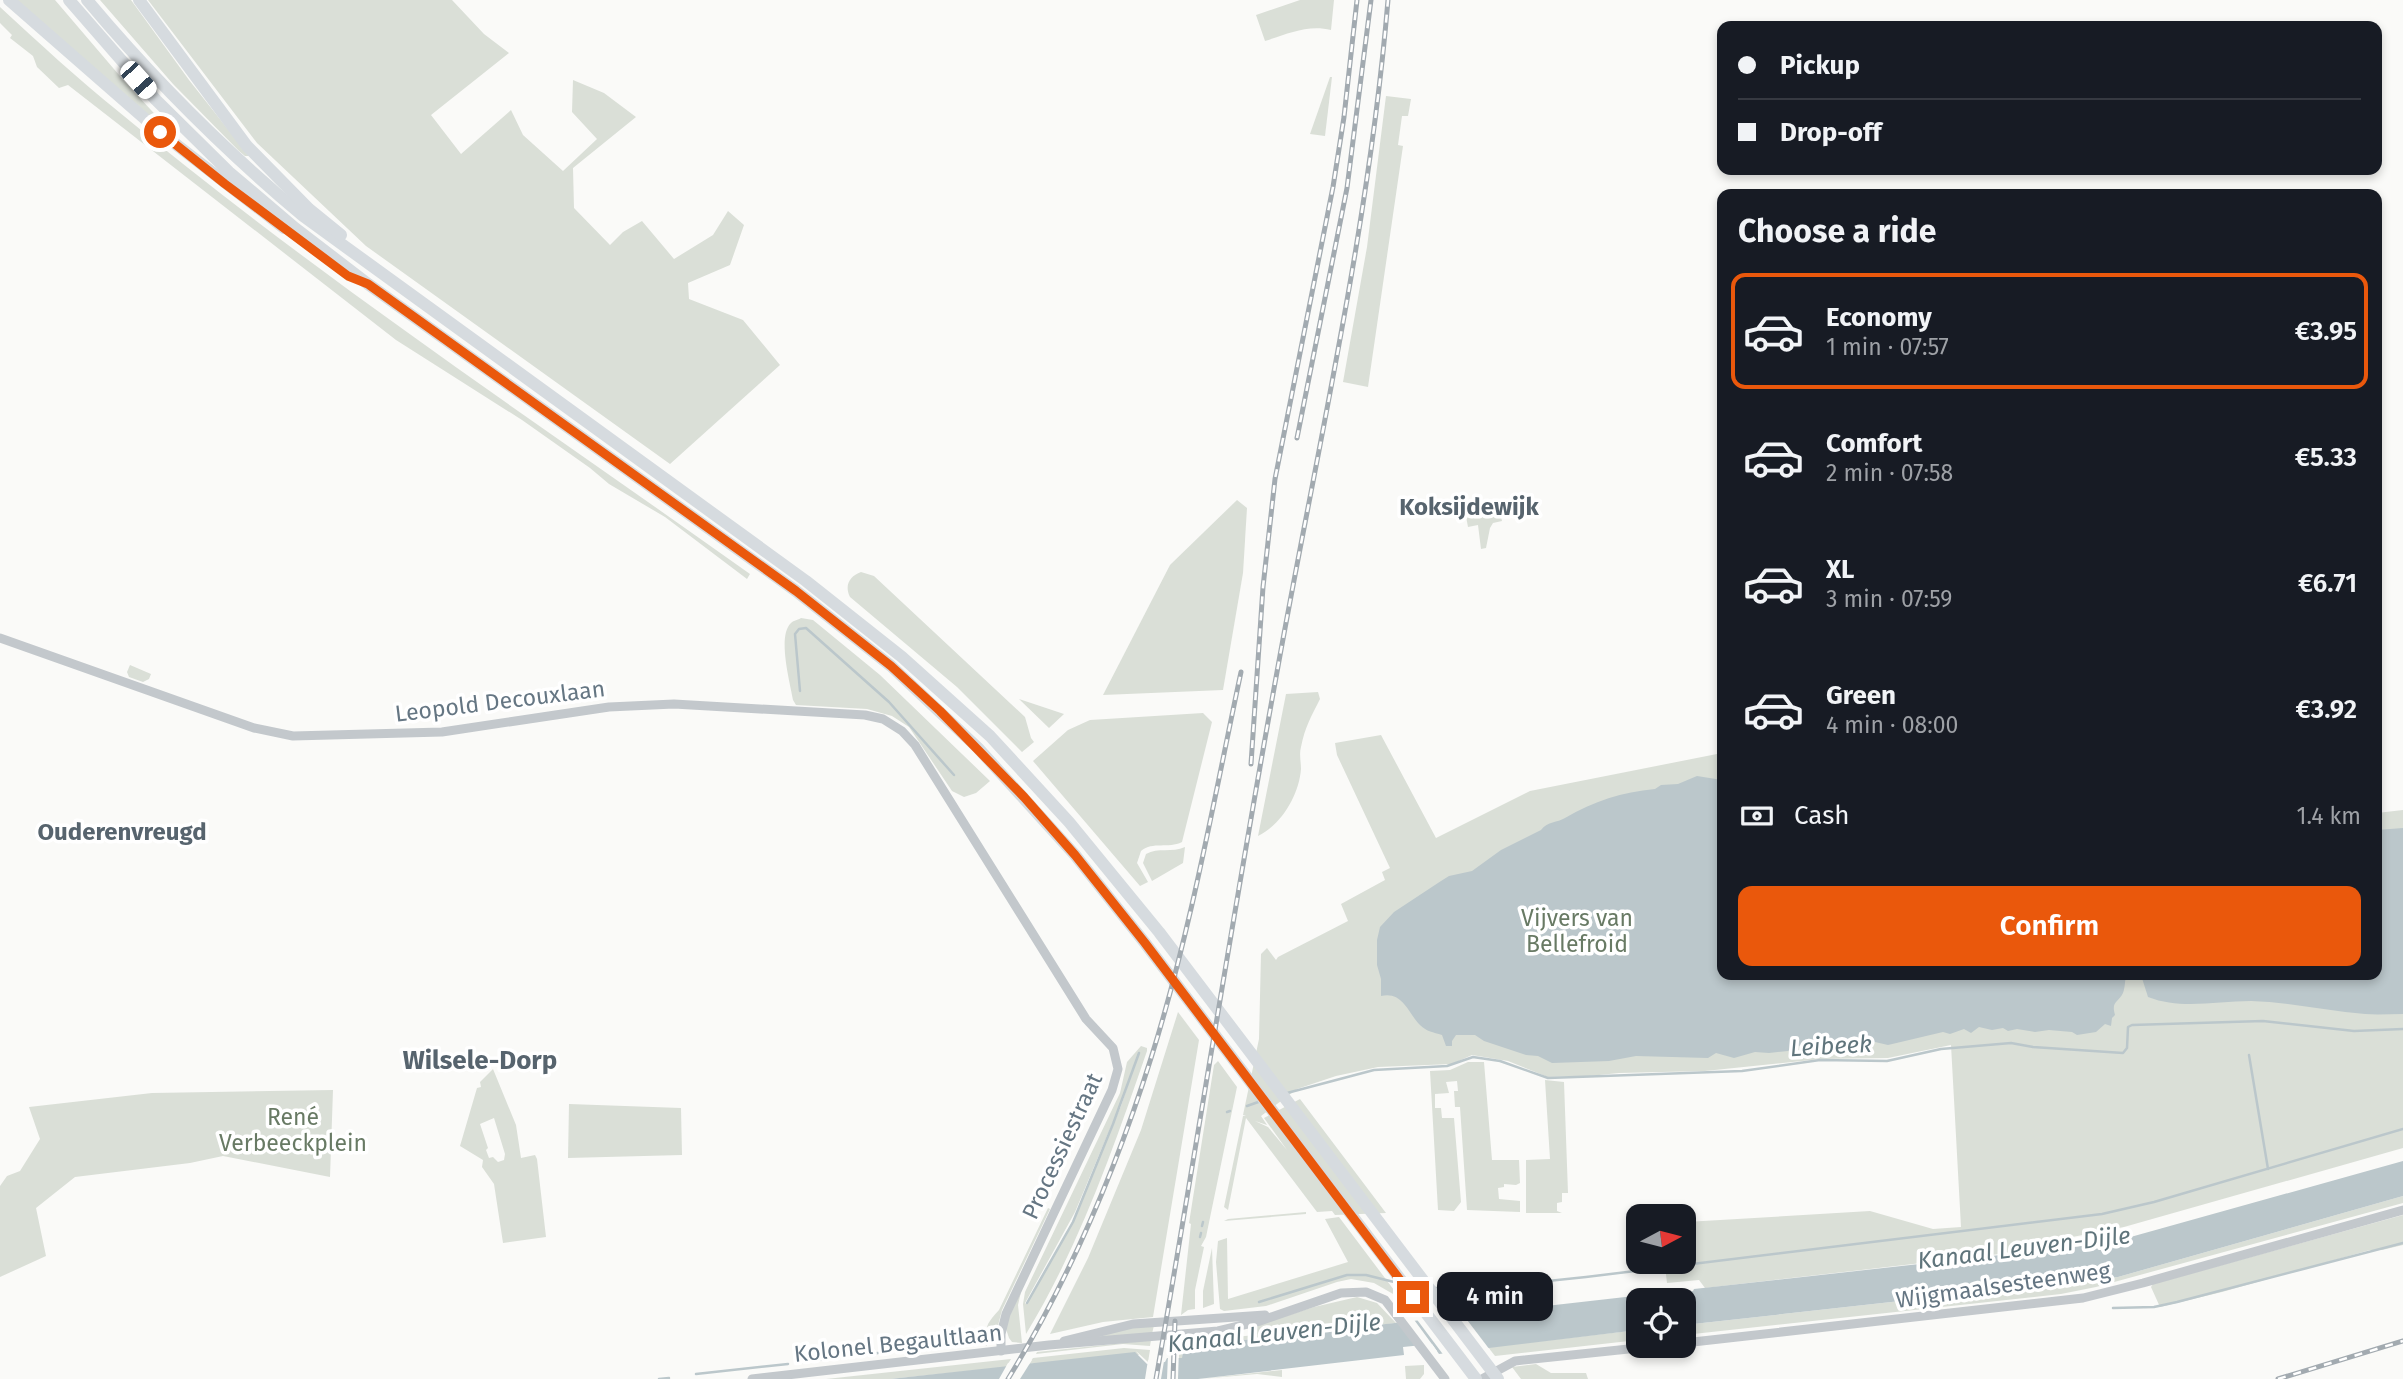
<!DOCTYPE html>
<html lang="en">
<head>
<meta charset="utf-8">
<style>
	:root { --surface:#171b24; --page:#242831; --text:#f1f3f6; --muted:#9ea1a6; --line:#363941; --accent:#ea580c }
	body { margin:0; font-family:"Fira Sans",sans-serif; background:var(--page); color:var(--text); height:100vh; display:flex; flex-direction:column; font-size:26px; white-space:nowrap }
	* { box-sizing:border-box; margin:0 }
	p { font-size:23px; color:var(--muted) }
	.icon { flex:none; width:38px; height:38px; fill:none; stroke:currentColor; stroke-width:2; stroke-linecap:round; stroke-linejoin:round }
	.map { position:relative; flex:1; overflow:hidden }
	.side { position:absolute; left:1717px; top:189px; width:665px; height:791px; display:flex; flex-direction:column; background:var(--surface); border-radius:14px; box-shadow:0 4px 10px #0003 }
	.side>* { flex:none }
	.top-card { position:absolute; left:1717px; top:21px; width:665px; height:154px; border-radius:14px; box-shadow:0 4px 10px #0003; display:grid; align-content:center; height:154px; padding:0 21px; background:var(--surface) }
	.needle { width:46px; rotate:83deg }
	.buttons { position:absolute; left:1626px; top:1204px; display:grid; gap:14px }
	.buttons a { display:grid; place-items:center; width:70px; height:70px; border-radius:14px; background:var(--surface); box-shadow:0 4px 10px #0003; font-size:35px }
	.end { position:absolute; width:32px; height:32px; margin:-16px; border:9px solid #ea580c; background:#fff; box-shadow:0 0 0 4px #fff }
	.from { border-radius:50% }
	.bubble { position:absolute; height:49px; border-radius:14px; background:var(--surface); box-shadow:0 4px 10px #0003; font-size:23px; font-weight:600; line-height:49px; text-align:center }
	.car { position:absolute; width:21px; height:42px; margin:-21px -10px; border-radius:9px; box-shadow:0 0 5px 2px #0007; background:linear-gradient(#fff 24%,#345 0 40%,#fff 0 76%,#345 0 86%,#fff 0) }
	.top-card b { display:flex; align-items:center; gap:24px; height:66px; font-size:26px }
	.top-card b+b { border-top:2px solid var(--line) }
	.top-card i { width:18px; height:18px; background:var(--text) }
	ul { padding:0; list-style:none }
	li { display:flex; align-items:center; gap:21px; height:116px; margin:0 14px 10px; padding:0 7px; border:4px solid transparent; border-radius:14px }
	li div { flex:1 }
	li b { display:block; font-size:26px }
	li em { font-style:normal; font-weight:600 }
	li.current { border-color:var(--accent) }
	li>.icon { width:63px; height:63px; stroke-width:1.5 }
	h2 { padding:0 21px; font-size:32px; line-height:84px }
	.pay { display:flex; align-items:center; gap:18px; height:77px; padding:0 21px; font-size:26px }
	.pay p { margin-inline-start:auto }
	.action { display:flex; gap:14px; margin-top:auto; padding:14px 21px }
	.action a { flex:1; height:80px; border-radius:14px; background:var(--accent); color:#fff; font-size:28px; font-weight:600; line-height:80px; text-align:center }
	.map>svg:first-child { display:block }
	.green { fill:#dadfd7; fill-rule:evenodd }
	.water { fill:#bbc7cb }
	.pier { fill:#fafaf8 }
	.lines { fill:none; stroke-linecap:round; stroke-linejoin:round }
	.stream { stroke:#bbc7cb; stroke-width:2.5 }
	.tertiary { stroke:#c3c8cc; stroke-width:9 }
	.motorway { stroke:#d6dbdf; stroke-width:12 }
	.rail-casing { stroke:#a2aab0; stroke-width:5 }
	.rail { stroke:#fff; stroke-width:2.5; stroke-dasharray:8; stroke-linecap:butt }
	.route { stroke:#ea580c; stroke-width:9 }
	.labels { text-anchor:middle; stroke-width:7; stroke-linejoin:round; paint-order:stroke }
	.street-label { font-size:23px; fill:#657683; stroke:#fff }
	.park-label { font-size:23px; fill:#687a64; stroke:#fff }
	.neighbourhood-label { font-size:24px; font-weight:bold; fill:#57646e; stroke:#fff }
	.water-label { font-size:24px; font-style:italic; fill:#60757c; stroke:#fff }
	.quarter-label { font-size:26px; font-weight:bold; fill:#57646e; stroke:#fff }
</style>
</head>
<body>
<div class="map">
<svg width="2403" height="1379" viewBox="0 0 2403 1379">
	<rect width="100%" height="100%" fill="#fafaf8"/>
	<!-- green -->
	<g class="green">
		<path d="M16,0H55L125,82L177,138L175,139Z"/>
		<path d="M100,0H131L189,80L249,156H245L239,151L173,84Z"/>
		<path d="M148,0H452L484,34L509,53L431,115L461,154L511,110L523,135L563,171L597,139L572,112L573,80L604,93L636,117L573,168L574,208L610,245L623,232L642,221L674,259L713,235L728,211L744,225L730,265L688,283L689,299L743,320L780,365L670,464L366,246L257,143Z"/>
		<path d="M1300,0H1334L1331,30C1308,24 1287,34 1265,41L1256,15Z"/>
		<path d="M0,7C39,43 78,79 119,112C319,278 538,423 750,574L747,579L665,517L609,484L590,468L522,420L396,340L86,99L68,85L59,88L37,67L33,56L10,38L12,35L0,23Z"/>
		<path d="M1330,77H1332L1325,136L1310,134Z"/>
		<path d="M1386,96L1411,99L1408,116H1402L1398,145L1403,146L1368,387L1343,382L1367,247Z"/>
		<path d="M1237,500L1247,508L1243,573L1223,690L1103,695L1170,565Z"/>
		<path d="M1488,503L1499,508L1502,521L1493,523L1490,528L1486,548L1481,549L1478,525L1468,527L1465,511L1471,510V506Z"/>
		<path d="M861,572L874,576L1025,717L1031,738L1034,742L1022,752L957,687L850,597C844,585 850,576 861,572Z"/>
		<path d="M801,618L813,620L880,675L990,781L976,793L964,797L952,791L909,727L892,716L867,709L796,705L793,700C790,682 777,636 791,623C794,620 798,620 801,618Z"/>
		<path d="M130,665L151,674L149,679L143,682L129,677L127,672Z"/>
		<path d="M1318,692L1320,699C1311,717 1305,727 1301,747C1299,754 1301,762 1301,769C1299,795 1282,824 1258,836L1286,694Z"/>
		<path d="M1019,699L1064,714L1049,728Z"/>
		<path d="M1203,713L1212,722L1182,842C1168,849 1153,841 1141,851L1137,863L1148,882L1140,886L1033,761L1068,730L1090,720Z"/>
		<path d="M1381,735L1436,838L1530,791L1722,753V975H2376L2377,813L2403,810V1148L2124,1227L2062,1239L2061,1247L1705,1288L1699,1280L1667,1283L1665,1266L1688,1264L1686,1222L1870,1211L1933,1229L1961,1227L1951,1045L1888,1058L1821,1059L1705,1071L1619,1073L1589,1076L1548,1077L1508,1061L1472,1055L1452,1064L1378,1067L1336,1076L1297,1089L1261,1116L1267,1125L1255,1121L1268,1127L1287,1150L1264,1118L1300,1099L1386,1213L1335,1215L1332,1211L1317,1212L1246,1118L1228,1210L1224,1207L1243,1116H1246L1243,1115L1259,1039L1261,954L1267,948L1276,960L1278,957L1348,921L1341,904L1385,880L1382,872L1390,868L1337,755L1335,743Z"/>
		<path d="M1185,847L1183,863L1152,881L1143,863L1146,854C1158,847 1172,853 1185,847Z"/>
		<path d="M1178,1012L1199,1040L1153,1317L1103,1322L1050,1334L1088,1258L1141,1130Z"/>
		<path d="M1141,1046L1147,1048V1051C1114,1147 1079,1247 1026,1334L1023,1304L1025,1292L1120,1093L1127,1062ZM1139,1052L1121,1106L1076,1215L1026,1304L1025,1303L1075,1212L1120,1105Z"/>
		<path d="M1218,1061L1237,1087L1206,1237L1201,1246L1204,1247L1195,1290V1309L1188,1310L1181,1315L1191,1224L1189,1223L1214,1065Z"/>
		<path d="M1468,1062H1484L1492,1160H1519L1520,1183L1516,1185L1504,1184V1187L1498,1188L1499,1199L1520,1201V1212L1467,1210L1460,1107H1455L1454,1091H1458L1457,1081L1446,1082L1449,1093L1435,1094V1108H1441L1442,1118H1454L1461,1202L1454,1211L1438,1210L1430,1071L1450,1070Z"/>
		<path d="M493,1069L516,1125L521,1158L535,1155L537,1159L546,1237L503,1243L494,1184L482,1167L483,1160L460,1146L477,1088L481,1087L480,1082ZM494,1118L505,1154L504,1160L498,1162L493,1157L489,1158L486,1150L488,1148L480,1124Z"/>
		<path d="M1545,1080L1564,1082L1568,1193H1562V1202L1557,1203V1211L1562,1213H1526V1160L1550,1159Z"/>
		<path d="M333,1090L330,1177L223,1156L190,1163L75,1177L36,1208L46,1256L0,1277V1186L7,1176L20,1171L40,1139L29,1107L152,1093Z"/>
		<path d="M569,1104L681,1108L682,1155L568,1158Z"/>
		<path d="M2403,1196V1203L2096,1287L2061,1294L1684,1335V1325L2118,1277Z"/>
		<path d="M1048,1208L1050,1209L1002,1310L995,1337L986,1346C985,1327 986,1324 999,1310Z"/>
		<path d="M1306,1212V1214L1224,1221L1228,1219Z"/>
		<path d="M2403,1215V1245L2382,1250H2370L2222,1292L2160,1307L2151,1287L2153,1284Z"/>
		<path d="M1339,1217L1400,1298L1374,1283L1351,1279L1337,1282L1266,1306L1224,1311L1220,1309L1216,1262L1218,1241L1227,1238L1228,1299L1348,1262L1325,1219Z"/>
		<path d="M1212,1248L1214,1304L1203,1308V1291Z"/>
		<path d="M1021,1292L1018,1305L1022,1343L1012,1342L1009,1338L1006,1329L1009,1317Z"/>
		<path d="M1357,1297L1377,1303L1396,1323L1234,1341L1235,1337L1255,1335L1254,1326L1314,1307Z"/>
		<path d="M1154,1325L1152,1334L1090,1338L1126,1328Z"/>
		<path d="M1638,1330V1340L1495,1356L1488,1347Z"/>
		<path d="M1224,1333V1339L1218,1348L1183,1349L1182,1358H1179V1342L1220,1340V1334Z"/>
		<path d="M1151,1340L1150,1346L1123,1344L1036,1354L1037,1352Z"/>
		<path d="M1124,1348L1150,1350L1148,1362L1136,1351L1139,1355L1029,1364L1033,1358Z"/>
		<path d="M1011,1359L1006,1367L989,1369L890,1379H826Z"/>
		<path d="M1536,1364L1551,1373H1586L1588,1379H1521L1512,1367Z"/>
		<path d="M1424,1365V1374L1420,1379H1406L1405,1366Z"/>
		<path d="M1282,1370V1377L1257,1374L1200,1379Z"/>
	</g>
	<!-- water -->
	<g class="water">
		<path d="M1697,776L1722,780V975H2126C2125,980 2125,988 2123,993C2118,1003 2111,1001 2115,1015L2112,1018L2111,1026L2105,1024L2096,1032L2077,1035L2072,1032L2049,1030L2035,1032L2017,1029L2008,1031L2003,1028L1992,1030L1979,1027L1971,1033L1964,1029L1950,1034L1943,1032L1888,1045L1875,1042L1853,1045L1839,1042L1814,1044L1805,1048L1797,1045L1788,1051L1769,1053L1755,1052L1734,1058L1716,1053L1708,1058L1636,1056L1609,1061L1552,1063L1538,1056L1526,1055L1484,1041L1475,1035H1456L1452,1041V1046H1446L1442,1035C1433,1032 1427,1032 1420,1025C1408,1013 1403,991 1381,996V979L1377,965V940L1380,927L1394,912L1441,881L1449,876L1472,871L1501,850L1541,830C1548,821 1557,823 1565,818C1594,801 1622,792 1655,789L1661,785L1678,784Z"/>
		<path d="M2403,828V1014C2390,1014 2377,1015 2365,1014C2327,1011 2289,1002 2251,1001C2216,1001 2181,1010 2148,997L2141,975H2376L2377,830Z"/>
		<path d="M2403,1161V1196L2118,1277L1684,1325V1300H1638V1330L1439,1354L1432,1344L1403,1347L1404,1355L1198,1379H890L1135,1352L1147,1364L1165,1362L1167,1358H1182L1183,1349L1211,1346L1213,1348L1224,1349L1233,1345L1234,1341L1643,1295L1644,1297L1693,1291L1694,1289L2091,1245L2127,1238Z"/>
	</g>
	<!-- pier -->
	<g class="pier">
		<path d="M1461,1312L1490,1350L1445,1357L1415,1317Z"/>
		<path d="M1412,1317L1437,1351L1434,1353L1430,1348L1417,1349L1402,1318Z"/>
		<path d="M1179,1348L1178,1379H1167L1168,1355H1179Z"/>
		<path d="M1165,1355L1161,1379H1145L1148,1360L1163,1359Z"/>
		<path d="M1032,1360L1020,1379H999L1008,1363Z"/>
	</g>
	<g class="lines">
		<!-- stream -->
		<g class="stream">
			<path d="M800,691L795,634L799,629L806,628L889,702L954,775"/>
			<path d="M2249,1055L2268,1169"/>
			<path d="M1287,1093L1374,1070L1447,1066L1473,1057L1500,1061L1548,1078L1742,1071L1820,1060L1887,1061L1941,1049L2011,1043L2033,1047L2123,1053L2127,1048L2128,1027L2132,1025L2263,1021L2354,1031L2403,1029"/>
			<path d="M1247,1106L1261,1101"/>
			<path d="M1227,1112L1230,1111"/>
			<path d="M1202,1226L1203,1222"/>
			<path d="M1200,1237L1201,1233"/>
			<path d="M1435,1288L1470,1289L1586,1277L2102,1214L2154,1202L2403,1129"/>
			<path d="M1259,1302L1347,1275H1366L1398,1283"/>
			<path d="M1027,1303L1073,1222L1113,1124L1139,1053"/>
			<path d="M2113,1308L2154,1307L2177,1302L2403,1243"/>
			<path d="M887,1352L935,1346"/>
			<path d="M801,1362L878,1353"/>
			<path d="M696,1374L788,1364"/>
			<path d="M659,1379L669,1378"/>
		</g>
		<!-- tertiary -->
		<g class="tertiary">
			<path d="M0,638L254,728L293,736L442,732L609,707L674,704L865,715L883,719L902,731L915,745L1086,1019L1113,1048L1118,1069L1112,1090L1006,1314L1001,1334V1351"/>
			<path d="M1064,1341L1133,1324L1265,1315"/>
			<path d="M1684,1343L2083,1298L2143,1283L2403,1210"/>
			<path d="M752,1379L1049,1345L1218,1331L1260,1321L1341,1293L1366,1292L1385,1300L1445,1379"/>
			<path d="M1482,1379L1515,1361L1657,1346"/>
		</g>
		<!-- motorway -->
		<g class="motorway">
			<path d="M9,0L160,132L284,228"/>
			<path d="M69,0L156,100L229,172L295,228L368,284L796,591L891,666L978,748L1075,855L1145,943L1476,1379"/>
			<path d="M87,0C154,80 223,149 303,216L806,581L902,657L990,736L1069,822L1159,932L1498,1379"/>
			<path d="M139,0L247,146L309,209L341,235"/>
		</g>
		<!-- rail casing -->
		<g class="rail-casing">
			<g id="rail">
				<path d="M1297,438L1347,188L1371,0"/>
				<path d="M1251,764L1263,587L1275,479L1333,187L1344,117L1357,0"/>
				<path d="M1008,1379C1070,1278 1117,1167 1152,1055C1191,930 1214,799 1241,672"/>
				<path d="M1156,1379C1197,1144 1234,907 1277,672C1317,449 1369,227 1388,0"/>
				<path d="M1173,1379L1175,1321"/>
				<path d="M2278,1379L2403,1341"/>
			</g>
		</g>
		<!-- rail -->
		<use href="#rail" class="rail"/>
	</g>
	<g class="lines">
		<!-- route -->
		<path class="route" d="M160,132L225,184L348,276L368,284L796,591L891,666L940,711L1024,797L1075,855L1145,943L1413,1297"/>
	</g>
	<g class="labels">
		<!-- street labels -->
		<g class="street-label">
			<text transform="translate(500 701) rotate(-7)" y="8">Leopold Decouxlaan</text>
			<text transform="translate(1062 1146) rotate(-65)" y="8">Processiestraat</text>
			<text transform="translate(2003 1285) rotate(-8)" y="8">Wijgmaalsesteenweg</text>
			<text transform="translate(898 1343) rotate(-6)" y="8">Kolonel Begaultlaan</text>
		</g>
		<!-- park labels -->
		<g class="park-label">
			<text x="1577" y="926">Vijvers van<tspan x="1577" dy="26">Bellefroid</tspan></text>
			<text x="293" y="1125">René<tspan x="293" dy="26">Verbeeckplein</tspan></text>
		</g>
		<!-- neighbourhood labels -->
		<g class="neighbourhood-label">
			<text x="1469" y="515">Koksijdewijk</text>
			<text x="122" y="840">Ouderenvreugd</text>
		</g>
		<!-- water labels -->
		<g class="water-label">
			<text transform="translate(1831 1046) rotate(-3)" y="8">Leibeek</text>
			<text transform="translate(2024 1248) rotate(-7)" y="8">Kanaal Leuven-Dijle</text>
			<text transform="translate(1274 1333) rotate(-6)" y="8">Kanaal Leuven-Dijle</text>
		</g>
		<!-- quarter labels -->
		<g class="quarter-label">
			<text x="480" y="1069">Wilsele-Dorp</text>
		</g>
	</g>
</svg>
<div class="buttons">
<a><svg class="needle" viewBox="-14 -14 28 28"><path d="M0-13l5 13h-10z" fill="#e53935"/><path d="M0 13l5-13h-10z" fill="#9ea1a6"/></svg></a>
<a><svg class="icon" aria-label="locate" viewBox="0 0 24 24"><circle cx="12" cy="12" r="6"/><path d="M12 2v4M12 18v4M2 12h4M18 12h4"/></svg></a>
</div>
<i class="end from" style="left:160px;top:132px"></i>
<i class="end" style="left:1413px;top:1297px"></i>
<div class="bubble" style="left:1437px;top:1272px;width:116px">4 min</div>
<i class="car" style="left:138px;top:80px;rotate:138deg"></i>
<div class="top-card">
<b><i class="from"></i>Pickup</b>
<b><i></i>Drop-off</b>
</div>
<section class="side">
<h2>Choose a ride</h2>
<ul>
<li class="current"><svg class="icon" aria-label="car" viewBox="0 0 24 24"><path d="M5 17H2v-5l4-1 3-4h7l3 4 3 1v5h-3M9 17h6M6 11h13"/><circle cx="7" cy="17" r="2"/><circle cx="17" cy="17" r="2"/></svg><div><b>Economy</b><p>1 min · 07:57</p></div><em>€3.95</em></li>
<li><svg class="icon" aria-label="car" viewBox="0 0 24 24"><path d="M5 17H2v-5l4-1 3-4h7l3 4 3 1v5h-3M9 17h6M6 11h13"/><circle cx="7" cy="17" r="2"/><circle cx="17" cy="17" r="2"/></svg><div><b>Comfort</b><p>2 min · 07:58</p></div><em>€5.33</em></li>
<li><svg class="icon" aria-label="car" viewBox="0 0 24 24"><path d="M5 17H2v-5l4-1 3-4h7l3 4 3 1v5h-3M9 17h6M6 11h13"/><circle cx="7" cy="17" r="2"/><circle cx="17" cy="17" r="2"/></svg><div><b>XL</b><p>3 min · 07:59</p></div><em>€6.71</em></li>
<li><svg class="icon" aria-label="car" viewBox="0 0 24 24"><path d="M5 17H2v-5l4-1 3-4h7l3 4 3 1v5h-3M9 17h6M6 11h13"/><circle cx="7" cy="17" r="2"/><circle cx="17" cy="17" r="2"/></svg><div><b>Green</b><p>4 min · 08:00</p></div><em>€3.92</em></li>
</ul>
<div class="pay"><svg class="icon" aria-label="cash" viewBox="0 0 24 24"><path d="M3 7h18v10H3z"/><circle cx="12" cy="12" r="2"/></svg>Cash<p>1.4 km</p></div>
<div class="action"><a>Confirm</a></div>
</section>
</div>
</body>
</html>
